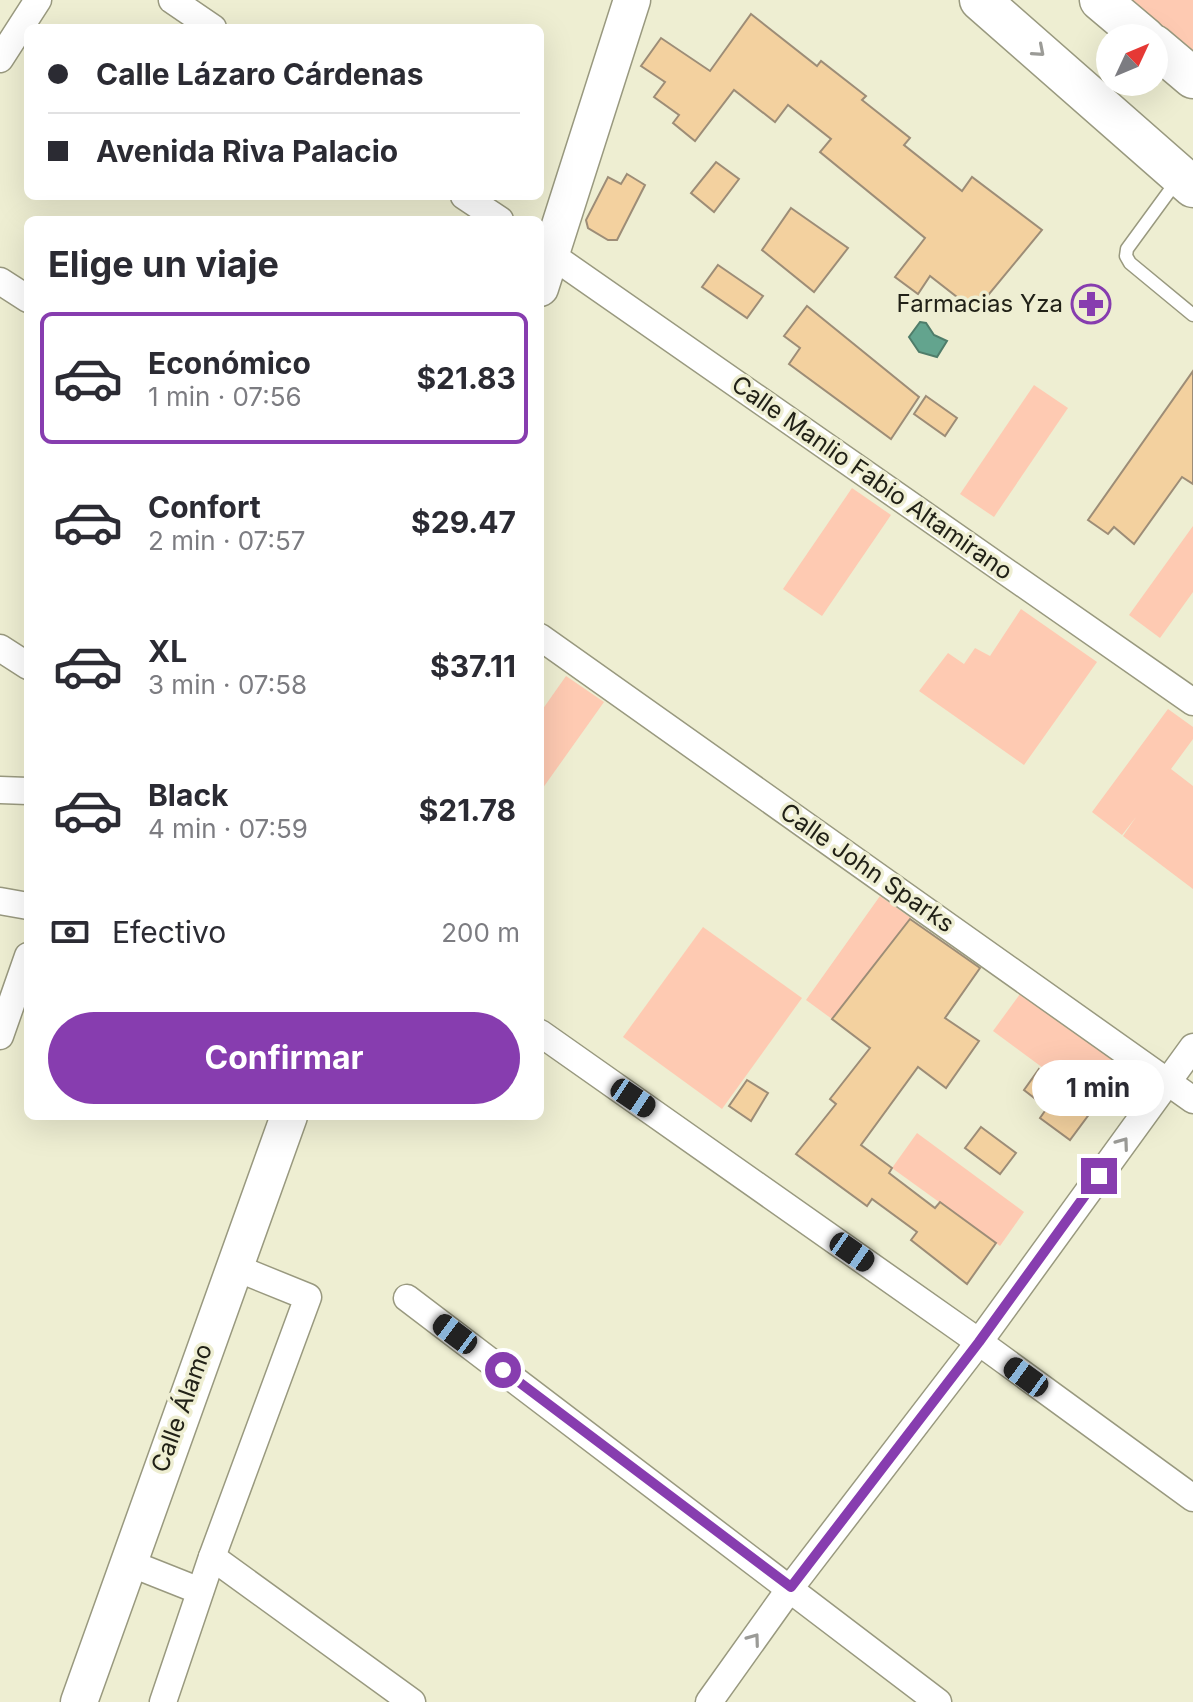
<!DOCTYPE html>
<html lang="es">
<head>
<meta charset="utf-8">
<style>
	:root { --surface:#fff; --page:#f2f2f3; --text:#2b2b33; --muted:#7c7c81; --line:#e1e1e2; --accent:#873daf }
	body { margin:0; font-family:Inter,sans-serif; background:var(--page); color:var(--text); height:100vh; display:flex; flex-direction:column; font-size:30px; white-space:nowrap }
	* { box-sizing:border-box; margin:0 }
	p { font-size:26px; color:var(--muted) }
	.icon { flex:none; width:44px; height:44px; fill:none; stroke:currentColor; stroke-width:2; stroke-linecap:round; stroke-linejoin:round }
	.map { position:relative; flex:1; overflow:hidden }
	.sheet { position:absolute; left:24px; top:216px; width:520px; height:904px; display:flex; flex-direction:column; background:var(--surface); border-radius:12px; box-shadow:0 8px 32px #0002 }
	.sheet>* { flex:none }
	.hud { position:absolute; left:24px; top:24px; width:520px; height:176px; border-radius:12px; box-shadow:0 8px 32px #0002; display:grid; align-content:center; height:176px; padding:0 24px; background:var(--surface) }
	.needle { width:52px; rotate:46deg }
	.tools { position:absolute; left:1096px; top:24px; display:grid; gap:16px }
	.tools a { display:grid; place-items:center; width:72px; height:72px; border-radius:50%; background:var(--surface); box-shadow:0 8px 32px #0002; font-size:40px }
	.end { position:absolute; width:36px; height:36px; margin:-18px; border:10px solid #873daf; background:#fff; box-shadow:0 0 0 4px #fff }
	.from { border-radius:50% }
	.bubble { position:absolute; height:56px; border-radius:28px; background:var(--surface); box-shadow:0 8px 32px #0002; font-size:26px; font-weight:700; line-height:56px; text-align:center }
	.car { position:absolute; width:24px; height:48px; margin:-24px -12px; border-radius:10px; box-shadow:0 0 6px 2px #0007; background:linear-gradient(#222 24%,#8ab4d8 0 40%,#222 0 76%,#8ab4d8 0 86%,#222 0) }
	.hud b { display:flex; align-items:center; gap:28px; height:76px; font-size:30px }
	.hud b+b { border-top:2px solid var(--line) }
	.hud i { width:20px; height:20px; background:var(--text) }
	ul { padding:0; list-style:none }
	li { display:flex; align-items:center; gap:24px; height:132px; margin:0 16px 12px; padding:0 8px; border:4px solid transparent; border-radius:12px }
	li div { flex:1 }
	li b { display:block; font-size:30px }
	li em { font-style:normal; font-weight:700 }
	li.selected { border-color:var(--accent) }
	li>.icon { width:72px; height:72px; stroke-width:1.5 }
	h2 { padding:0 24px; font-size:36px; line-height:96px }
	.pay { display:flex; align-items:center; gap:20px; height:88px; padding:0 24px; font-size:30px }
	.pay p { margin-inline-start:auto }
	.cta { display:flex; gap:16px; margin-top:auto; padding:16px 24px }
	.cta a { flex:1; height:92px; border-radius:48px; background:var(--accent); color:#fff; font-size:32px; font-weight:700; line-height:92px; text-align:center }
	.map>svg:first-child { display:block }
	.green { fill:#fecab2 }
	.water { fill:#63a48e; stroke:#4f7d6a; stroke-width:2 }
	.building { fill:#f3d19f; stroke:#9d8d77; stroke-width:2 }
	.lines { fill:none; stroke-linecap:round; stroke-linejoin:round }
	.service-casing { stroke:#99997f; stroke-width:15 }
	.minor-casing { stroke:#99997f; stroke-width:29 }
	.secondary-casing { stroke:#99997f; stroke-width:39 }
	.primary-casing { stroke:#99997f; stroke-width:43 }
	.service { stroke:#fff; stroke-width:12 }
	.minor { stroke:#fff; stroke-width:26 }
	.secondary { stroke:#fff; stroke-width:36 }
	.primary { stroke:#fff; stroke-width:40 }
	.oneway { stroke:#9b9b97 }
	.route { stroke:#873daf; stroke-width:10 }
	.labels { text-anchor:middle; stroke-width:7; stroke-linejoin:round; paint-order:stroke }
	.poi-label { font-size:24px; fill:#212117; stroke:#eeeed2; text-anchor:end }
	.street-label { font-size:24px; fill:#212117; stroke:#eeeed2 }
</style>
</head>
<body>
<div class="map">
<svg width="1193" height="1702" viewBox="0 0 1193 1702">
	<rect width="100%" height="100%" fill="#eeeed2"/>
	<!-- green -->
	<g class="green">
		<path d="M1122,0H1193V61Z"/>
		<path d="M1034,385L1068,408L994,517L960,494Z"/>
		<path d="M852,488L891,515L822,616L783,589Z"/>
		<path d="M1193,526V592L1160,638L1129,615Z"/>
		<path d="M1021,609L1097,662L1024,765L919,691L948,653L964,664L975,648L990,656Z"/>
		<path d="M566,676L604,702L540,792V713Z"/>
		<path d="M1168,709L1193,727V739L1171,769L1193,786V889L1123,836L1136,817L1122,835L1092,812Z"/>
		<path d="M880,896L911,918L891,945L904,1003L865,976L832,1019L806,1000Z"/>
		<path d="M703,927L802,998L722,1109L623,1037Z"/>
		<path d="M1023,990L1129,1069L1100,1110L993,1031Z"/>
		<path d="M917,1133L1024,1212L1000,1246L892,1168Z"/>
	</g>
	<!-- water -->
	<path class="water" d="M920,322L926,323L934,335L947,341L937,357L919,352L909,337Z"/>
	<!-- building -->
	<g class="building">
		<path d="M751,14L817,66L821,61L866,96L862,100L910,138L904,145L962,191L972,177L1042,230L975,311L930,276L918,294L895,277L925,238L820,152L831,139L788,105L775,122L734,90L695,141L673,123L679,115L654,97L665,82L641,66L661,38L710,71Z"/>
		<path d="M716,162L739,179L714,212L691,193Z"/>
		<path d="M627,174L645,185L617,240H608L588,228L586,220L608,177L621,184Z"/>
		<path d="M791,208L848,248L814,292L762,250Z"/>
		<path d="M718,265L763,296L747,318L702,287Z"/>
		<path d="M807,306L919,397L891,439L789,364L800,348L784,336Z"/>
		<path d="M1193,371V484L1182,477L1134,544L1114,527L1108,534L1088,520Z"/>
		<path d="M926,396L957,418L945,436L914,414Z"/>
		<path d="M910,919L980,968L945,1018L979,1041L946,1088L918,1067L861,1145L892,1168L889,1173L935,1208L940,1202L996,1243L967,1284L911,1240L917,1232L872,1199L867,1206L796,1154L836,1104L830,1099L870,1048L832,1019Z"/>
		<path d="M1039,1069L1063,1087L1066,1082L1096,1105L1070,1140L1040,1118L1047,1108L1024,1090Z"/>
		<path d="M747,1080L768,1093L751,1121L729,1106Z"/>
		<path d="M981,1127L1016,1153L1000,1174L965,1148Z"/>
	</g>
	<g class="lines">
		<!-- service casing -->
		<g class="service-casing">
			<path id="service" d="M1176,182L1127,249L1126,256L1130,263L1193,315"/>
		</g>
		<!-- minor casing -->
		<g class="minor-casing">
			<g id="minor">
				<path d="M172,0L213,28"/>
				<path d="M0,59L38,0"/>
				<path d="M464,196L500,220"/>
				<path d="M540,247L1193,702"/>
				<path d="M0,281L28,299"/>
				<path d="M540,637L1193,1100"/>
				<path d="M0,648L28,666"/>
				<path d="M0,790L28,791"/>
				<path d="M0,901L28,906"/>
				<path d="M540,1033L979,1342L1193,1498"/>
				<path d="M0,1036L28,956"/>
				<path d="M407,1298L938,1702"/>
				<path d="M212,1557L412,1702"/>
				<path d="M127,1562L200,1591"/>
				<path d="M163,1702L212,1557L308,1297L234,1267"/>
				<path d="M709,1702L791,1587L979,1342L1193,1047"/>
			</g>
		</g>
		<!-- secondary casing -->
		<g class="secondary-casing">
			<g id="secondary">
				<path d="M540,288L632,0"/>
				<path d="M79,1702L289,1116"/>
			</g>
		</g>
		<!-- primary casing -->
		<g class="primary-casing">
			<g id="primary">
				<path d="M980,0L1193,187"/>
				<path d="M1100,0L1145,38"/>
				<path d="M1154,45L1193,78"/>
			</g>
		</g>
		<!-- service -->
		<use href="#service" class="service"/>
		<!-- minor -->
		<use href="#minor" class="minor"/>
		<!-- secondary -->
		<use href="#secondary" class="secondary"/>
		<!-- primary -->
		<use href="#primary" class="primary"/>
	</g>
	<!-- one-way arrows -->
	<defs><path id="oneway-chevron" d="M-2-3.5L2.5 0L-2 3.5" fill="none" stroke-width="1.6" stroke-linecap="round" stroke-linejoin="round" transform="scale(2)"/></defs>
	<g class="oneway">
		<use href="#oneway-chevron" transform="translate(1039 51) rotate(41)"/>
		<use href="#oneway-chevron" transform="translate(1123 1143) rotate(-54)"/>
		<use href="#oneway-chevron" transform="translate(754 1639) rotate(-54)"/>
	</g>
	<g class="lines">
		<!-- route -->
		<path class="route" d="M503,1370L791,1587L979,1342L1099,1176"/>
	</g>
	<!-- icons -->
	<defs>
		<g id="pharmacy-ring" transform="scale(2)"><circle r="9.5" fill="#eeeed2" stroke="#873daf" stroke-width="1.5"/><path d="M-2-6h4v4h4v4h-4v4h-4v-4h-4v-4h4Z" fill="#873daf"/></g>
	</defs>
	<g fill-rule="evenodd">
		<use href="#pharmacy-ring" x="1091" y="304"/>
	</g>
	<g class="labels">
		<!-- poi labels -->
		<g class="poi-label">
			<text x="1063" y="312">Farmacias Yza</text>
		</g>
		<!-- street labels -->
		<g class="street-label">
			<text transform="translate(872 478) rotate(35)" y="8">Calle Manlio Fabio Altamirano</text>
			<text transform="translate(867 868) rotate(35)" y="8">Calle John Sparks</text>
			<text transform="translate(182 1408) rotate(-70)" y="8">Calle Álamo</text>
		</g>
	</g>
</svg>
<div class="tools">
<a><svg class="needle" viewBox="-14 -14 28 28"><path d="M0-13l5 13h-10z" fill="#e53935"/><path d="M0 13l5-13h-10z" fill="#7c7c81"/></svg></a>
</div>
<i class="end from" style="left:503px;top:1370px"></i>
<i class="end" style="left:1099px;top:1176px"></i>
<div class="bubble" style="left:1032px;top:1060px;width:132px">1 min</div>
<i class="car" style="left:633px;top:1098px;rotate:124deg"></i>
<i class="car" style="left:852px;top:1252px;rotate:125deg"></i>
<i class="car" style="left:455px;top:1334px;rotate:307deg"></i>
<i class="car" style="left:1026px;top:1377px;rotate:306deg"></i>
<div class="hud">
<b><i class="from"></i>Calle Lázaro Cárdenas</b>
<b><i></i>Avenida Riva Palacio</b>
</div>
<section class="sheet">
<h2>Elige un viaje</h2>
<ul>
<li class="selected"><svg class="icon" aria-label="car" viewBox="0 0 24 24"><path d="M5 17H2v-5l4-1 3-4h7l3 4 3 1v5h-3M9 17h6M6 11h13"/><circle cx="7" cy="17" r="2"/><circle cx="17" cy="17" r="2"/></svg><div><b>Económico</b><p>1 min · 07:56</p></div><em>$21.83</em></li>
<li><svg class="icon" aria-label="car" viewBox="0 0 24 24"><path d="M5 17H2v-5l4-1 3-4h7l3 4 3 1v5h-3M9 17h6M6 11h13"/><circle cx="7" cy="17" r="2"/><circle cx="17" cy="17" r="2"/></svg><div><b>Confort</b><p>2 min · 07:57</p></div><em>$29.47</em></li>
<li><svg class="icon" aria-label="car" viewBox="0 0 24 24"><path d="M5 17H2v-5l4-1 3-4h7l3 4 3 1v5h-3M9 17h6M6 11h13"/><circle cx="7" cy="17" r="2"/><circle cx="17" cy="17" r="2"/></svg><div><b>XL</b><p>3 min · 07:58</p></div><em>$37.11</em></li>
<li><svg class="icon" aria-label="car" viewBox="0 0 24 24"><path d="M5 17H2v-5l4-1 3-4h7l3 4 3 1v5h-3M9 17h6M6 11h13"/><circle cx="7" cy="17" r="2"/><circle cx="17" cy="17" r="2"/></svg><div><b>Black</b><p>4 min · 07:59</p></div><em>$21.78</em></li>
</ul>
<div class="pay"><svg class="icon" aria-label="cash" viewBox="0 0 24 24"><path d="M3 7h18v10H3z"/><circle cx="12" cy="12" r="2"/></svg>Efectivo<p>200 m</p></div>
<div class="cta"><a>Confirmar</a></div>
</section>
</div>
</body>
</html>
